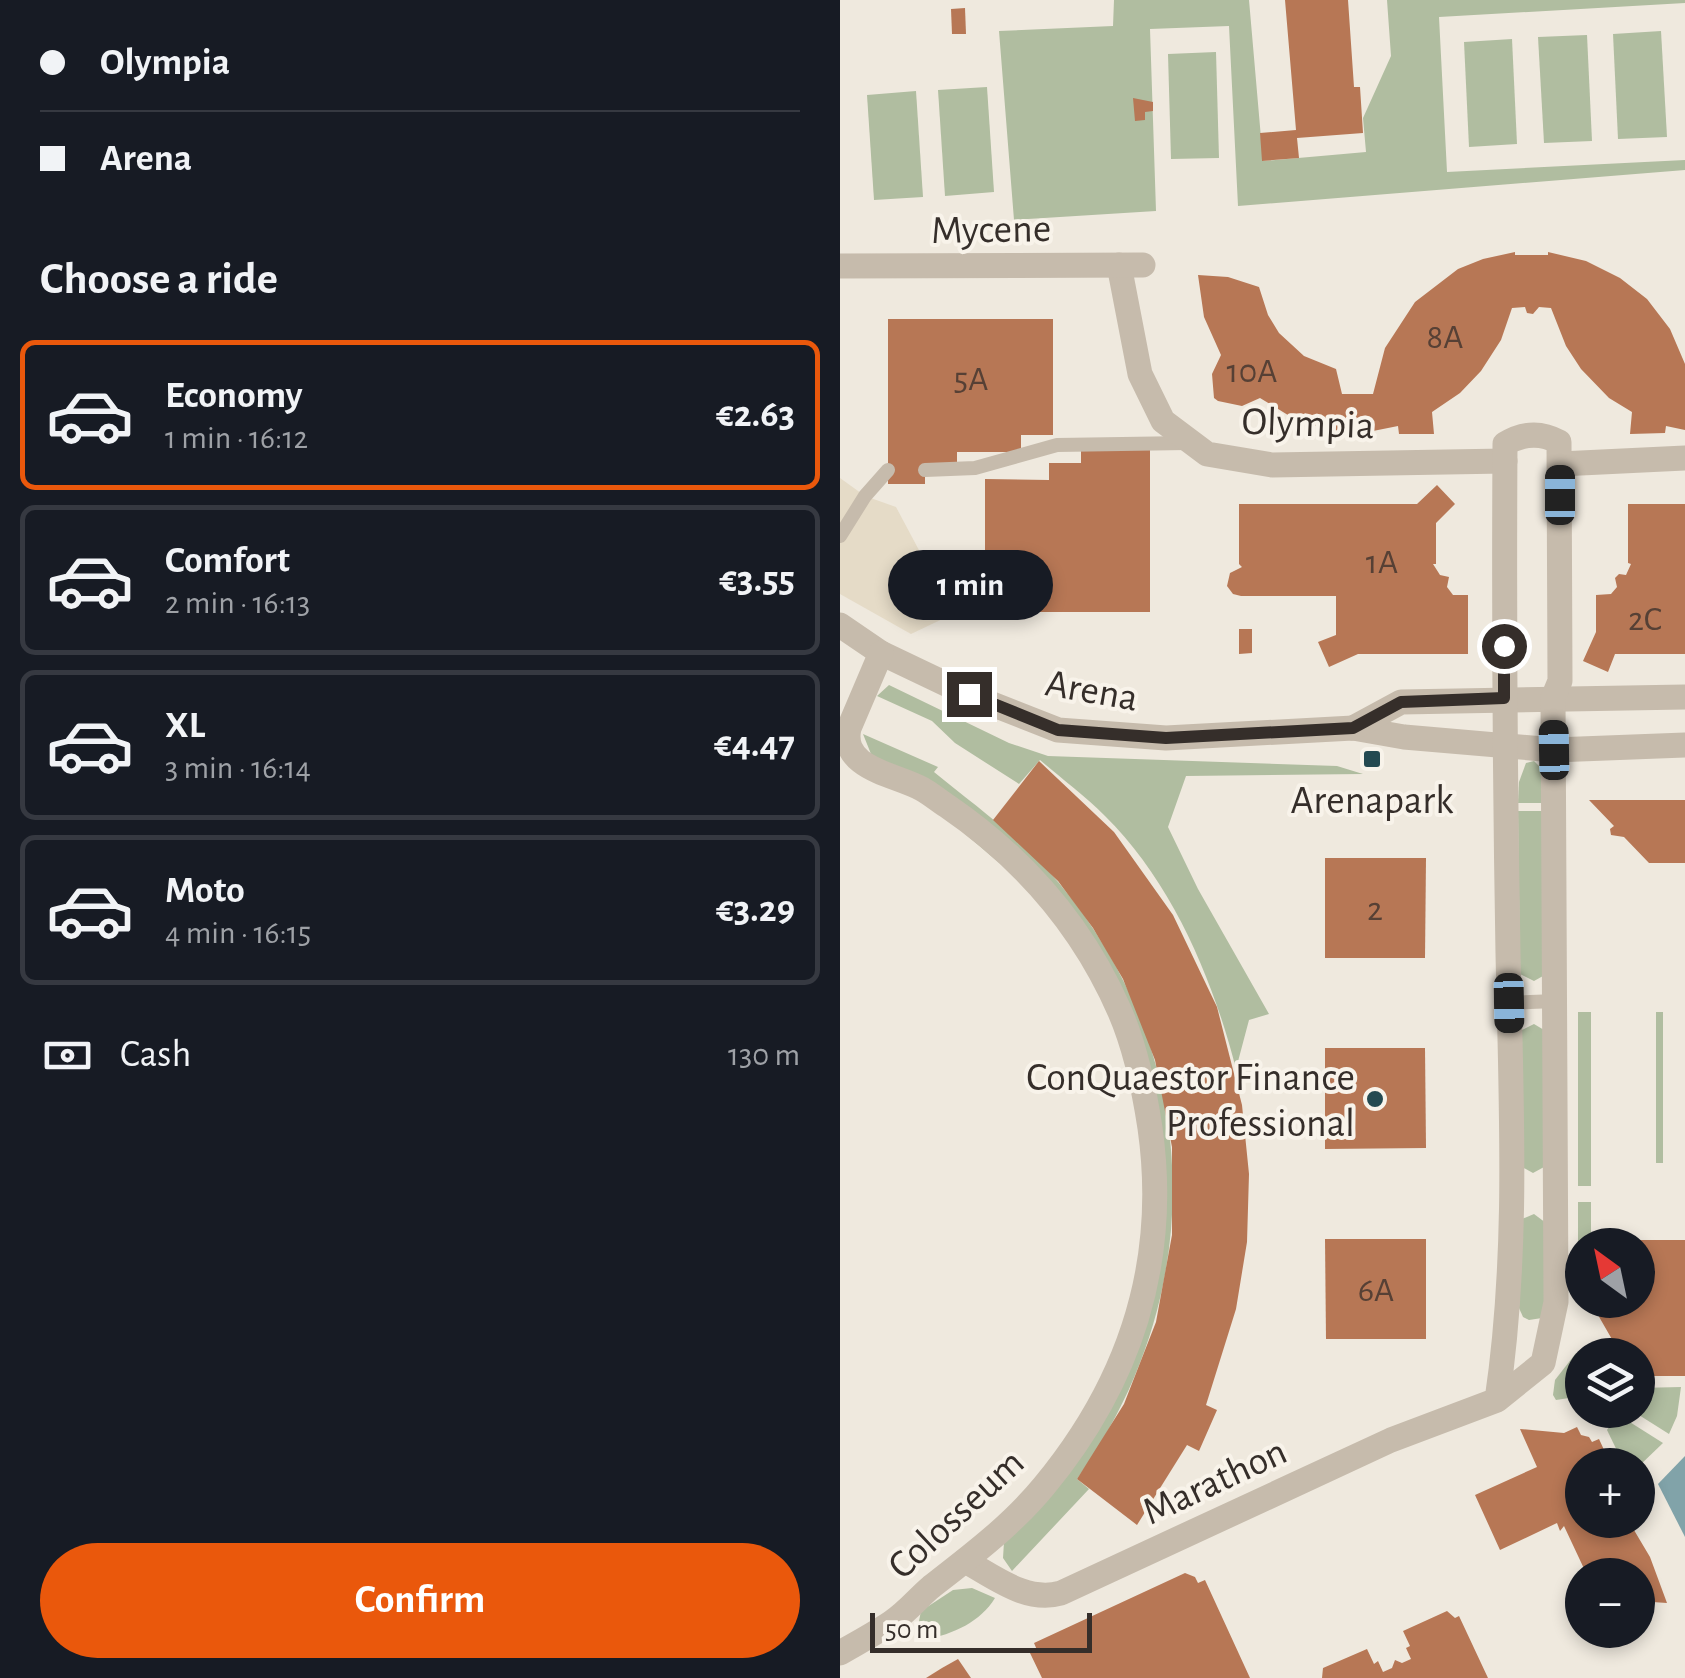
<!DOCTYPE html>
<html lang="en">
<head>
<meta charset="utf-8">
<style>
	:root { --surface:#171b24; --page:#242831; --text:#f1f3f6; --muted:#9ea1a6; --line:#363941; --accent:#ea580c }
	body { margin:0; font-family:"Alegreya Sans",sans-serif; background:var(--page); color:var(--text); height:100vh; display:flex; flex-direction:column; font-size:38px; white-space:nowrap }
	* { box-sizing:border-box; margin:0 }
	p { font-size:32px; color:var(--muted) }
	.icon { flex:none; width:55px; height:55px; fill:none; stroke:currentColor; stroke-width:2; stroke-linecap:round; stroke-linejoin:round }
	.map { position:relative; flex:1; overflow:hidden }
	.panel { display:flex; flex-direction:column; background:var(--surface); width:840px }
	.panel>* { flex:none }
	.hud { display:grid; align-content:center; height:220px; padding:0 40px; background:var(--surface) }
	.needle { width:65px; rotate:327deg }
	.tools { position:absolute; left:725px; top:1228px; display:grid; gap:20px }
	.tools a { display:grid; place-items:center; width:90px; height:90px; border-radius:50%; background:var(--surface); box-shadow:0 5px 15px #0003; font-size:50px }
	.scale { position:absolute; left:30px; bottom:25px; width:222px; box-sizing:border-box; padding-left:10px; border:5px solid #352e2a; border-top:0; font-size:28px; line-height:35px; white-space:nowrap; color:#352e2a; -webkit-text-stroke:8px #f8f3ea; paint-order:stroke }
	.end { position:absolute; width:45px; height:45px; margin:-22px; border:12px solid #352e2a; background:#fff; box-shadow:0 0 0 5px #fff }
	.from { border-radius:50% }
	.bubble { position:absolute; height:70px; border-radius:35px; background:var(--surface); box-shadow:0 5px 15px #0003; font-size:32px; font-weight:700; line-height:70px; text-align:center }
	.car { position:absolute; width:30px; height:60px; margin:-30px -15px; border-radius:12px; box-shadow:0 0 8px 2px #0007; background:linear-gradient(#222 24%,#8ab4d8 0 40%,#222 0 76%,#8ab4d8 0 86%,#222 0) }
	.hud b { display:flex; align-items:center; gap:35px; height:95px; font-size:38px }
	.hud b+b { border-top:2px solid var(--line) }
	.hud i { width:25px; height:25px; background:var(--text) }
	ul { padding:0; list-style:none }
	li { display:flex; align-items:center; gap:30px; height:150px; margin:0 20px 15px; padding:0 20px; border:5px solid var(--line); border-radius:15px }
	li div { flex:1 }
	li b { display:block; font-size:38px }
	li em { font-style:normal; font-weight:700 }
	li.current { border-color:var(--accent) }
	li>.icon { width:90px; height:90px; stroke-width:1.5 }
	h2 { padding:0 40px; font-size:45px; line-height:120px }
	.pay { display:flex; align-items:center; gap:25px; height:110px; padding:0 40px; font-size:38px }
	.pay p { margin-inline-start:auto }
	.button { display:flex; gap:20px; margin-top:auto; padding:20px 40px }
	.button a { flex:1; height:115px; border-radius:60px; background:var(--accent); color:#fff; font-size:40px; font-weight:700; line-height:115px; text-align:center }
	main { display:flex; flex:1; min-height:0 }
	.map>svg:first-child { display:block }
	.green { fill:#b0bda0 }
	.plaza { fill:#e5dbc7 }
	.water { fill:#81a3a9 }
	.building { fill:#b77755 }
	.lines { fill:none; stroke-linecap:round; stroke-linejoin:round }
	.lane { stroke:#c6bbac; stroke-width:14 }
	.street { stroke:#c6bbac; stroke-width:25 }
	.route { stroke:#352e2a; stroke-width:12 }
	.poi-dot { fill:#244a51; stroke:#f8f3ea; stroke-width:4 }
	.labels { text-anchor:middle; stroke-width:8; stroke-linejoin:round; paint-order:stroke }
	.number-label { font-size:35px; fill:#564035 }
	.street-label { font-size:40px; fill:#352e2a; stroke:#f8f3ea }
	.poi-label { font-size:40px; fill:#352e2a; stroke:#f8f3ea }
</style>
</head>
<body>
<main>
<section class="panel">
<div class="hud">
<b><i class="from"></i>Olympia</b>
<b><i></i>Arena</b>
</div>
<h2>Choose a ride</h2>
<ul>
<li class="current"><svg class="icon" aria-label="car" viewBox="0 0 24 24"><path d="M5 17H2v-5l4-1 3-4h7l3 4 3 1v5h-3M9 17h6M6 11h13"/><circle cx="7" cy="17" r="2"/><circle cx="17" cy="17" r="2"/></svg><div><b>Economy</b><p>1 min · 16:12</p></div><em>€2.63</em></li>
<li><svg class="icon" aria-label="car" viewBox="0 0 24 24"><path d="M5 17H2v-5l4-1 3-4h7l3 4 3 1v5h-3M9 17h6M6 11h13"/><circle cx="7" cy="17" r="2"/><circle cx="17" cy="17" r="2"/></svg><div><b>Comfort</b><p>2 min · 16:13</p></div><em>€3.55</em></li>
<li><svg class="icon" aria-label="car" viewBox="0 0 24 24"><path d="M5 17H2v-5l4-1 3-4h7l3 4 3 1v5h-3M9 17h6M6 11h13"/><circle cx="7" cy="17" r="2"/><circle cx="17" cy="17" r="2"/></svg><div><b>XL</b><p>3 min · 16:14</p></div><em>€4.47</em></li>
<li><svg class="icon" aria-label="car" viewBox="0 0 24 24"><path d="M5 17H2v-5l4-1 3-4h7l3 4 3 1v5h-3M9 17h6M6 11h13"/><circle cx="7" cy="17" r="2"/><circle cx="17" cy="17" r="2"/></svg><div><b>Moto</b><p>4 min · 16:15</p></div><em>€3.29</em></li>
</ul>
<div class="pay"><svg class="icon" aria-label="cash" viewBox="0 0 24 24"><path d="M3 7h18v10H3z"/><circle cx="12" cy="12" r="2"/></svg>Cash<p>130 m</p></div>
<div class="button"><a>Confirm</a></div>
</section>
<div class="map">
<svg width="845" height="1678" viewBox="0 0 845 1678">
	<rect width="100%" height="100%" fill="#efe9de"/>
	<!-- green -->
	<g class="green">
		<path d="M274,0H409L423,161L526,152L523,118L551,56L547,0H845V3L599,17L607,172L845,160V170L398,206L389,26L310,29L316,211L174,220L159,31L273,26Z"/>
		<path d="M821,31L827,137L778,139L773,34Z"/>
		<path d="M747,35L752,141L704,143L698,37Z"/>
		<path d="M672,39L677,144L629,147L624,42Z"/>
		<path d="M376,52L379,158L331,159L328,54Z"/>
		<path d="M147,87L154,192L105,196L98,90Z"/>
		<path d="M76,91L83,197L34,200L27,95Z"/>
		<path d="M49,685L169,743L208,756L497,766L523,774L346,776L328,827L358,889L429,1014L409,1020L396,1069C373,979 332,882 265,816C245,796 221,778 200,760L179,784L115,743L92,721L37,696Z"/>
		<path d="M23,734L98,767L94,772C137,807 183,840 219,883C366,1058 369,1295 237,1479L249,1489L172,1571L163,1558L164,1542L228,1473L325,1218L256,945L31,754Z"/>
		<path d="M694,761L701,768L706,803H678L679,782L686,763Z"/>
		<path d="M678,811H706L703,976L694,981L680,974Z"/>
		<rect x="738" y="1012" width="13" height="174"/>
		<rect x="816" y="1012" width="7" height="151"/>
		<path d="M694,1024L704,1030V1167L693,1173L682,1167L680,1031Z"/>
		<path d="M738,1202H751V1245H742V1300H746H738Z"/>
		<path d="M694,1214L706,1223L707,1308L702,1318L689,1320L683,1317L679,1308L682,1219Z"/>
		<path d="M736,1353L744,1355L742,1396L716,1400L713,1395L715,1380Z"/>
		<path d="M841,1387L837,1416L829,1434L791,1410H798V1388Z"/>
		<path d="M777,1414L823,1443L798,1467L784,1465L767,1430Z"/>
		<path d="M132,1588L155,1598C141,1621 113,1635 85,1639L78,1626L81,1611L113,1590Z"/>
	</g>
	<!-- plaza -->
	<path class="plaza" d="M0,478L25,496L56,507L113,614L71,634L0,594Z"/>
	<!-- water -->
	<path class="water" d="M845,1456V1537L818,1484Z"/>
	<!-- building -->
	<g class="building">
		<path d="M445,0H508L514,87H520L523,133L457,138L459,158L422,161L420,133L456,130Z"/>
		<path d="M125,8L126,34H112L111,9Z"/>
		<path d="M293,98L313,102V111L305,112V120L295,121Z"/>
		<path d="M675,252V255H708V252L746,261L780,278L807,299L830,329L845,364V430L826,426L825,433L790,434L792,412L769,398L741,369L726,346L711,308L699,307L693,314L687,313L685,307L672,308L661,340L641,371L620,393L592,412L594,434H559L558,426L533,431L532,422H502V431L492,430L456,420L420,398L402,406L378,401L374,398L372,374L381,355L364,317L358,275L388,277L419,287L428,315L439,333L464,356L496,369L502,394H533L545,348L575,302L618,269L643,259Z"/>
		<path d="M48,319H213V435H181V452H117V468L85,467V484H48Z"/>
		<path d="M241,447H310V612H145V479L209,480V463H241Z"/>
		<path d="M597,485L615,504L596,523V564H593L600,575L609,577L607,587L613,595H628V654H518L489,667L478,642L496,635V596H401L393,594L387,586L390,573L402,567L399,564V504H577Z"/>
		<path d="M788,504H845V654H775L768,672L743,661L756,632V595L771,594L777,587L775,578L779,574L786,575L791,564L788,563Z"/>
		<path d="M399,629H412V653L399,654Z"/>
		<path d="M199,761L274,832L333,915L377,1007L402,1105L409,1174L407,1242L396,1309L366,1405L377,1410L359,1451L347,1445L297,1525L237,1479L284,1404L316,1322L332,1235V1147L315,1060L283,979L253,928L218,881L153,820Z"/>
		<path d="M749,800H845V863H809L784,837L771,835L770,829L774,826Z"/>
		<path d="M485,858H586L585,958H485Z"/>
		<path d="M485,1048H585L586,1148L485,1149Z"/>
		<path d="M485,1239H586V1339H486Z"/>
		<path d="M798,1240H845V1376H798V1355H781L754,1308H798Z"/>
		<path d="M737,1427L741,1435L749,1437L752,1442L759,1439L771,1465H742V1520H788L810,1557L827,1603L798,1601L803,1610L798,1613V1575H747L724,1526L720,1531L717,1523L660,1550L635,1495L697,1467L680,1429L724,1433Z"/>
		<path d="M345,1573L355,1577L358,1583L365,1580L410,1678H202L190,1653L197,1650L194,1643Z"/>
		<path d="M607,1611L615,1618L619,1616L648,1678H482L483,1668L527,1649L534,1664L538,1661L543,1672L552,1668L555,1660L562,1663L571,1659L566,1648L570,1646L563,1631Z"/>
		<path d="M118,1659L131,1678H86L102,1668Z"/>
	</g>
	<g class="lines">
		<!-- lane -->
		<g class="lane">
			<path d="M85,470L135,468L217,445L347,443"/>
			<path d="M0,536L25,496L48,470"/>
			<path d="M669,1003L716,1001"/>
		</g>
		<!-- street -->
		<g class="street">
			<path d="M279,265L300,374L323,421L367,454L432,465L665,461"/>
			<path d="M0,266L303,265"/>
			<path d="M720,464L845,458"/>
			<path d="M0,625L41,653L129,695L218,730L326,738L513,728L564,737L714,750L845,745"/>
			<path d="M513,728L561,702L845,697"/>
			<path d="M125,1561C155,1577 186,1603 221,1593L551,1440L657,1400L703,1363L716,1302L713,698L720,681L719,442C701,432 683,433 665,444C664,614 665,783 668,953C671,1102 679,1252 657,1400"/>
			<path d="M0,1653C17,1643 36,1633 52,1622C67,1612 78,1598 91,1587C131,1556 172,1525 204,1486C290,1382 329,1262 310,1128C304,1088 296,1049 280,1012C243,927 183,858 107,806C99,801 91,794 82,789C55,774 0,769 9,728L41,653"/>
		</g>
	</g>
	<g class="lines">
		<!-- route -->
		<path class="route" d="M129,694L218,730L326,738L513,728L561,702L664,698V646"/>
	</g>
	<!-- markers -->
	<g class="poi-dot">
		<rect x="522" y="749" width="20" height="20" rx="5"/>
		<circle cx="535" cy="1099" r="10"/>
	</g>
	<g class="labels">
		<!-- number labels -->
		<g class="number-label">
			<text x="605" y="348">8A</text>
			<text x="412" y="382">10A</text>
			<text x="131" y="390">5A</text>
			<text x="542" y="573">1A</text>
			<text x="805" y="630">2C</text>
			<text x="535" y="920">2</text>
			<text x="536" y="1301">6A</text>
		</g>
		<!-- street labels -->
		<g class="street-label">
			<text transform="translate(151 228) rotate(-1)" y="14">Mycene</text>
			<text transform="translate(468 422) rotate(2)" y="14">Olympia</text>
			<text transform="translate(252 689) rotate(10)" y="14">Arena</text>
			<text transform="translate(374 1480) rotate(-25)" y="14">Marathon</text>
			<text transform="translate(115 1513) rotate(-43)" y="14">Colosseum</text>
		</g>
		<!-- poi labels -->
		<g class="poi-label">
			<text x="532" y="813">Arenapark</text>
			<text x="515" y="1090" text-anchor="end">ConQuaestor Finance<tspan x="515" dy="46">Professional</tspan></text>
		</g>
	</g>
</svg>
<div class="tools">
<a><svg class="needle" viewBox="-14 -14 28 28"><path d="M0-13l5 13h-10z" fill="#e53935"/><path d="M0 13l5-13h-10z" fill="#9ea1a6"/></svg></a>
<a><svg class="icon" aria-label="layers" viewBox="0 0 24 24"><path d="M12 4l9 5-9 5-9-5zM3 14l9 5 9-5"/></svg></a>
<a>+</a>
<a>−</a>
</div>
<div class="scale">50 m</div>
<i class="end from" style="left:664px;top:646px"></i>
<i class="end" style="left:129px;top:694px"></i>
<div class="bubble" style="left:48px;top:550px;width:165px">1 min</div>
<i class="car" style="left:720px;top:495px;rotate:0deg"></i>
<i class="car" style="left:714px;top:750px;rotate:359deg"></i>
<i class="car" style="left:669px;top:1003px;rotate:179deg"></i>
</div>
</main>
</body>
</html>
